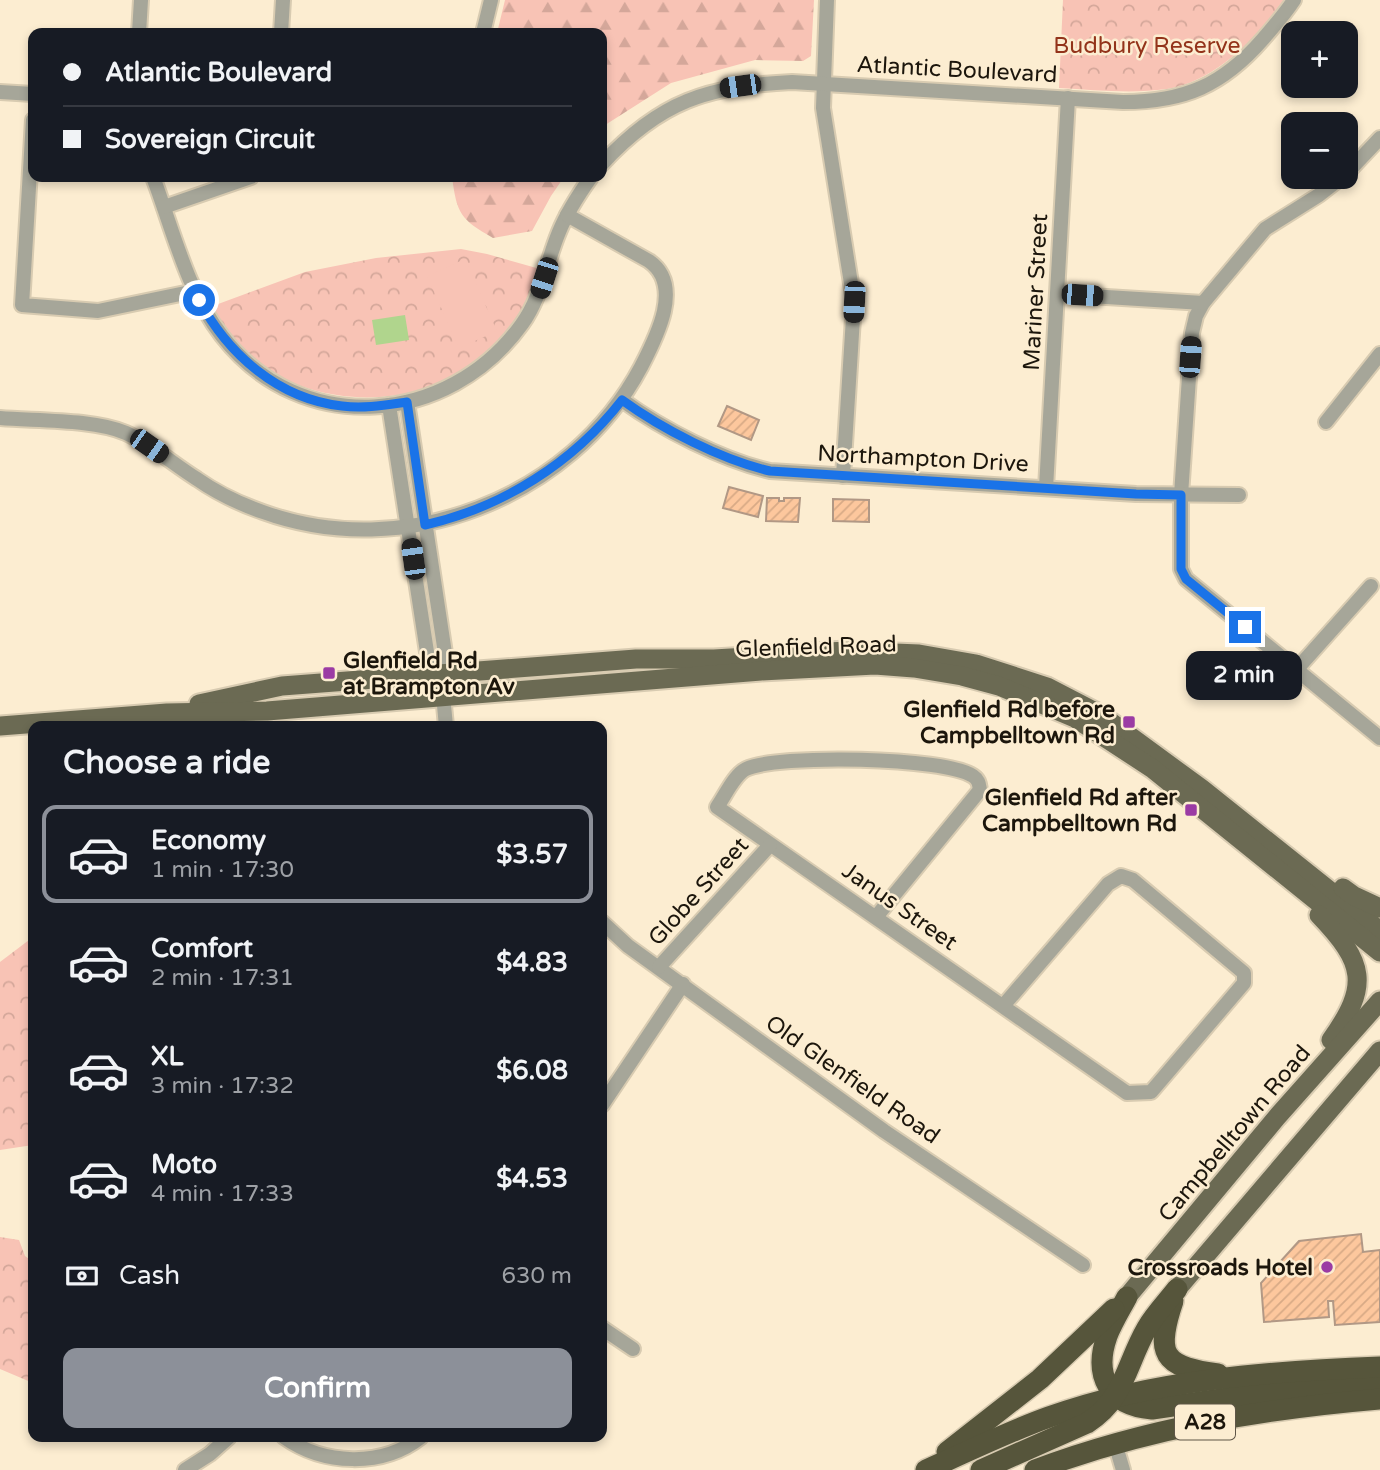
<!DOCTYPE html>
<html lang="en">
<head>
<meta charset="utf-8">
<style>
	:root { --surface:#171b24; --page:#242831; --text:#f1f3f6; --muted:#9ea1a6; --line:#363941; --accent:#8c9099 }
	body { margin:0; font-family:"Varela Round",sans-serif; background:var(--page); color:var(--text); height:100vh; display:flex; flex-direction:column; font-size:26px; white-space:nowrap }
	* { box-sizing:border-box; margin:0 }
	p { font-size:23px; color:var(--muted) }
	.icon { flex:none; width:38px; height:38px; fill:none; stroke:currentColor; stroke-width:2; stroke-linecap:round; stroke-linejoin:round }
	.map { position:relative; flex:1; overflow:hidden }
	.sheet { position:absolute; left:28px; top:721px; width:579px; height:721px; display:flex; flex-direction:column; background:var(--surface); border-radius:14px; box-shadow:0 4px 10px #0003 }
	.sheet>* { flex:none }
	.banner { position:absolute; left:28px; top:28px; width:579px; height:154px; border-radius:14px; box-shadow:0 4px 10px #0003; display:grid; align-content:center; height:154px; padding:0 35px; background:var(--surface) }
	.tools { position:absolute; left:1281px; top:21px; display:grid; gap:14px }
	.tools a { display:grid; place-items:center; width:77px; height:77px; border-radius:14px; background:var(--surface); box-shadow:0 4px 10px #0003; font-size:35px }
	.end { position:absolute; width:32px; height:32px; margin:-16px; border:9px solid #1a73e8; background:#fff; box-shadow:0 0 0 4px #fff }
	.from { border-radius:50% }
	.bubble { position:absolute; height:49px; border-radius:14px; background:var(--surface); box-shadow:0 4px 10px #0003; font-size:23px; font-weight:800; line-height:49px; text-align:center }
	.car { position:absolute; width:21px; height:42px; margin:-21px -10px; border-radius:9px; box-shadow:0 0 5px 2px #0007; background:linear-gradient(#222 24%,#8ab4d8 0 40%,#222 0 76%,#8ab4d8 0 86%,#222 0) }
	.banner b { display:flex; align-items:center; gap:24px; height:66px; font-size:26px }
	.banner b+b { border-top:2px solid var(--line) }
	.banner i { width:18px; height:18px; background:var(--text) }
	ul { padding:0; list-style:none }
	li { display:flex; align-items:center; gap:21px; height:98px; margin:0 14px 10px; padding:0 21px; border:4px solid transparent; border-radius:14px }
	li div { flex:1 }
	li b { display:block; font-size:26px }
	li em { font-style:normal; font-weight:800 }
	li.selected { border-color:var(--accent) }
	li>.icon { width:63px; height:63px; stroke-width:1.5 }
	h2 { padding:0 35px; font-size:32px; line-height:84px }
	.pay { display:flex; align-items:center; gap:18px; height:77px; padding:0 35px; font-size:26px }
	.pay p { margin-inline-start:auto }
	.primary-button { display:flex; gap:14px; margin-top:auto; padding:14px 35px }
	.primary-button a { flex:1; height:80px; border-radius:14px; background:var(--accent); color:#fff; font-size:28px; font-weight:800; line-height:80px; text-align:center }
	.map>svg:first-child { display:block }
	.forest { fill:url(#forest-firs) }
	.park { fill:url(#park-crowns) }
	.pitch { fill:#f8c3b5 }
	.water { fill:#b0d58d }
	.building { fill:url(#building-hatch); stroke:#b19885; stroke-width:2 }
	.lines { fill:none; stroke-linecap:round; stroke-linejoin:round }
	.minor-casing { stroke:#d8cbb1; stroke-width:18 }
	.major-casing { stroke:#d8cbb1; stroke-width:23 }
	.highway-casing { stroke:#d8cbb1; stroke-width:24 }
	.minor { stroke:#a6a699; stroke-width:14 }
	.major { stroke:#6b6a53; stroke-width:19 }
	.highway { stroke:#56553b; stroke-width:21 }
	.route { stroke:#1a73e8; stroke-width:9 }
	.poi-dot { fill:#9b3ba4; stroke:#fcedd1; stroke-width:2.5 }
	.labels { text-anchor:middle; stroke-width:5; stroke-linejoin:round; paint-order:stroke }
	.shield { fill:#fcedd1; stroke:#5f5647; stroke-width:2 }
	.shield-label { font-size:21px; font-weight:bold; fill:#1c160c }
	.park-label { font-size:23px; fill:#93331a; stroke:#fcedd1 }
	.street-label { font-size:23px; fill:#1c160c; stroke:#fcedd1 }
	.poi-label { font-size:23px; font-weight:bold; fill:#1c160c; stroke:#fcedd1; text-anchor:end }
</style>
</head>
<body>
<div class="map">
<svg width="1380" height="1470" viewBox="0 0 1380 1470">
	<defs>
		<pattern id="forest-firs" width="22" height="20" patternUnits="userSpaceOnUse" patternTransform="scale(1.75)"><rect width="22" height="20" fill="#f8c3b5"/><path d="M5 1l3.5 6h-7zM16 11l3.5 6h-7z" fill="#d4a79a"/></pattern>
		<pattern id="park-crowns" width="20" height="18" patternUnits="userSpaceOnUse" patternTransform="scale(1.75)"><rect width="20" height="18" fill="#f8c3b5"/><path d="M2 6a3 3 0 1 1 6 0M12 15a3 3 0 1 1 6 0" fill="none" stroke="#d4a79a"/></pattern>
		<pattern id="building-hatch" width="6" height="6" patternUnits="userSpaceOnUse" patternTransform="scale(1.75)"><rect width="6" height="6" fill="#fdc79d"/><path d="M-1 1l2-2M0 6l6-6M5 7l2-2" fill="none" stroke="#d8aa86"/></pattern>
	</defs>
	<rect width="100%" height="100%" fill="#fcedd1"/>
	<!-- forest -->
	<g class="forest">
		<path d="M505,0H814L811,56L803,61L755,60L671,83L602,127V33H497Z"/>
		<path d="M452,177H564L551,196L532,231L493,238C460,219 457,214 452,177Z"/>
	</g>
	<!-- park -->
	<g class="park">
		<path d="M1063,0H1286C1257,37 1216,81 1167,89C1132,94 1094,90 1059,88Z"/>
		<path d="M461,249L487,254L540,269C531,292 522,317 506,336C501,342 493,348 486,354C424,409 326,411 258,364C238,351 224,326 210,307L305,272L376,258Z"/>
		<path d="M33,937V1145L0,1150V962Z"/>
		<path d="M0,1237L19,1240L25,1256L33,1262V1383L0,1369Z"/>
	</g>
	<!-- pitch -->
	<path class="pitch" d="M465,259L497,331L459,348L427,276Z"/>
	<!-- water -->
	<path class="water" d="M405,315L409,340L376,345L372,320Z"/>
	<!-- building -->
	<g class="building">
		<path d="M727,406L759,420L751,440L718,426Z"/>
		<path d="M729,487L763,496L758,517L723,508Z"/>
		<path d="M767,498H779V501H784V498H800L798,522L766,521Z"/>
		<path d="M833,499L869,500V522L833,521Z"/>
		<path d="M1361,1234L1363,1252L1380,1250V1322L1335,1325L1333,1301H1328L1329,1317L1264,1322L1261,1283L1299,1241Z"/>
	</g>
	<g class="lines">
		<!-- minor casing -->
		<g class="minor-casing">
			<g id="minor">
				<path d="M827,0L823,108L854,302L843,476"/>
				<path d="M139,33L141,0"/>
				<path d="M281,33L283,0"/>
				<path d="M483,33L491,0"/>
				<path d="M0,92L33,94"/>
				<path d="M33,120L22,305L98,311L195,291"/>
				<path d="M602,164C660,101 708,86 792,82L1123,102C1185,102 1223,85 1263,39C1274,26 1285,14 1294,0"/>
				<path d="M1346,174L1380,138"/>
				<path d="M153,177C173,230 187,291 222,336C301,438 449,426 522,324C542,296 546,263 559,232C567,212 579,194 591,177"/>
				<path d="M1342,177L1319,195L1265,229L1203,303L1196,316L1192,333L1181,495V569L1186,579L1380,738"/>
				<path d="M164,207L251,177"/>
				<path d="M1058,294L1203,303"/>
				<path d="M622,400C662,429 722,460 770,471L1136,494L1239,495"/>
				<path d="M407,402L448,673L443,695L446,726"/>
				<path d="M389,405L431,678L434,682"/>
				<path d="M0,418C35,421 95,419 126,433C152,445 173,464 197,479C217,493 240,504 263,512C403,563 571,499 641,367C656,338 684,285 649,261L567,215"/>
				<path d="M1326,422L1380,354"/>
				<path d="M1046,488L1068,98"/>
				<path d="M1296,670L1371,586"/>
				<path d="M876,917L980,790C979,784 979,780 973,776C945,757 777,754 746,769C734,775 725,796 717,807L1127,1093L1151,1092L1244,983V973L1133,880L1121,876L1108,884L1003,1006"/>
				<path d="M602,922L628,946L884,1131L1083,1265"/>
				<path d="M659,967L770,845"/>
				<path d="M602,1105L683,984"/>
				<path d="M602,1328L633,1349"/>
				<path d="M284,1437C323,1465 382,1468 421,1437"/>
				<path d="M1115,1443L1123,1470"/>
				<path d="M185,1470L210,1454L229,1437"/>
			</g>
		</g>
		<!-- major casing -->
		<g class="major-casing">
			<g id="major">
				<path d="M199,704L282,686L636,659H714L846,651L919,654L976,664L1047,687L1101,715L1202,789L1380,931"/>
				<path d="M0,726L167,713L267,711L761,671L875,665L914,668L962,676L999,686L1075,718L1153,769L1380,952"/>
				<path d="M1343,888L1354,896L1380,908"/>
				<path d="M1319,915C1365,963 1370,985 1331,1040"/>
				<path d="M1177,1289L1380,1051"/>
				<path d="M1127,1297L1277,1117L1380,1001"/>
			</g>
		</g>
		<!-- highway casing -->
		<g class="highway-casing">
			<g id="highway">
				<path d="M1127,1297C1120,1310 1112,1323 1107,1336C1093,1376 1109,1405 1152,1409L1290,1389L1380,1383"/>
				<path d="M1173,1301C1155,1354 1162,1367 1218,1374"/>
				<path d="M947,1452L1040,1379L1114,1309"/>
				<path d="M926,1470C967,1452 1007,1432 1049,1417C1151,1380 1272,1371 1380,1367"/>
				<path d="M981,1470L1087,1423C1125,1399 1126,1364 1147,1328C1155,1314 1167,1302 1177,1289"/>
				<path d="M1035,1470C1147,1428 1262,1409 1380,1399"/>
			</g>
		</g>
		<!-- minor -->
		<use href="#minor" class="minor"/>
		<!-- major -->
		<use href="#major" class="major"/>
		<!-- highway -->
		<use href="#highway" class="highway"/>
	</g>
	<g class="lines">
		<!-- route -->
		<path class="route" d="M199,300C228,354 278,399 342,406C364,409 386,405 407,402L425,525C503,507 573,463 622,400C662,429 722,460 770,471L1136,494L1181,495V569L1186,579L1245,627"/>
	</g>
	<!-- markers -->
	<g class="poi-dot">
		<rect x="322" y="666" width="14" height="14" rx="3.5"/>
		<rect x="1122" y="715" width="14" height="14" rx="3.5"/>
		<rect x="1184" y="803" width="14" height="14" rx="3.5"/>
		<circle cx="1327" cy="1267" r="7"/>
	</g>
	<g class="labels">
		<!-- shield labels -->
		<rect class="shield" x="1175" y="1404.5" width="60" height="35" rx="5"/>
		<g class="shield-label">
			<text x="1205" y="1429">A28</text>
		</g>
		<!-- park labels -->
		<g class="park-label">
			<text x="1147" y="53">Budbury Reserve</text>
		</g>
		<!-- street labels -->
		<g class="street-label">
			<text transform="translate(957 69) rotate(3)" y="8">Atlantic Boulevard</text>
			<text transform="translate(1035 292) rotate(-87)" y="8">Mariner Street</text>
			<text transform="translate(923 458) rotate(3)" y="8">Northampton Drive</text>
			<text transform="translate(816 646) rotate(-2)" y="8">Glenfield Road</text>
			<text transform="translate(698 891) rotate(-48)" y="8">Globe Street</text>
			<text transform="translate(900 906) rotate(35)" y="8">Janus Street</text>
			<text transform="translate(853 1079) rotate(35)" y="8">Old Glenfield Road</text>
			<text transform="translate(1234 1133) rotate(-50)" y="8">Campbelltown Road</text>
		</g>
		<!-- poi labels -->
		<g class="poi-label">
			<text x="343" y="668" text-anchor="start">Glenfield Rd<tspan x="343" dy="26">at Brampton Av</tspan></text>
			<text x="1115" y="717">Glenfield Rd before<tspan x="1115" dy="26">Campbelltown Rd</tspan></text>
			<text x="1177" y="805">Glenfield Rd after<tspan x="1177" dy="26">Campbelltown Rd</tspan></text>
			<text x="1313" y="1275">Crossroads Hotel</text>
		</g>
	</g>
</svg>
<div class="tools">
<a>+</a>
<a>−</a>
</div>
<i class="end from" style="left:199px;top:300px"></i>
<i class="end" style="left:1245px;top:627px"></i>
<div class="bubble" style="left:1186px;top:651px;width:116px">2 min</div>
<i class="car" style="left:740px;top:86px;rotate:262deg"></i>
<i class="car" style="left:544px;top:278px;rotate:198deg"></i>
<i class="car" style="left:1082px;top:295px;rotate:94deg"></i>
<i class="car" style="left:854px;top:302px;rotate:183deg"></i>
<i class="car" style="left:1190px;top:357px;rotate:4deg"></i>
<i class="car" style="left:149px;top:446px;rotate:125deg"></i>
<i class="car" style="left:413px;top:559px;rotate:352deg"></i>
<div class="banner">
<b><i class="from"></i>Atlantic Boulevard</b>
<b><i></i>Sovereign Circuit</b>
</div>
<section class="sheet">
<h2>Choose a ride</h2>
<ul>
<li class="selected"><svg class="icon" aria-label="car" viewBox="0 0 24 24"><path d="M5 17H2v-5l4-1 3-4h7l3 4 3 1v5h-3M9 17h6M6 11h13"/><circle cx="7" cy="17" r="2"/><circle cx="17" cy="17" r="2"/></svg><div><b>Economy</b><p>1 min · 17:30</p></div><em>$3.57</em></li>
<li><svg class="icon" aria-label="car" viewBox="0 0 24 24"><path d="M5 17H2v-5l4-1 3-4h7l3 4 3 1v5h-3M9 17h6M6 11h13"/><circle cx="7" cy="17" r="2"/><circle cx="17" cy="17" r="2"/></svg><div><b>Comfort</b><p>2 min · 17:31</p></div><em>$4.83</em></li>
<li><svg class="icon" aria-label="car" viewBox="0 0 24 24"><path d="M5 17H2v-5l4-1 3-4h7l3 4 3 1v5h-3M9 17h6M6 11h13"/><circle cx="7" cy="17" r="2"/><circle cx="17" cy="17" r="2"/></svg><div><b>XL</b><p>3 min · 17:32</p></div><em>$6.08</em></li>
<li><svg class="icon" aria-label="car" viewBox="0 0 24 24"><path d="M5 17H2v-5l4-1 3-4h7l3 4 3 1v5h-3M9 17h6M6 11h13"/><circle cx="7" cy="17" r="2"/><circle cx="17" cy="17" r="2"/></svg><div><b>Moto</b><p>4 min · 17:33</p></div><em>$4.53</em></li>
</ul>
<div class="pay"><svg class="icon" aria-label="cash" viewBox="0 0 24 24"><path d="M3 7h18v10H3z"/><circle cx="12" cy="12" r="2"/></svg>Cash<p>630 m</p></div>
<div class="primary-button"><a>Confirm</a></div>
</section>
</div>
</body>
</html>
